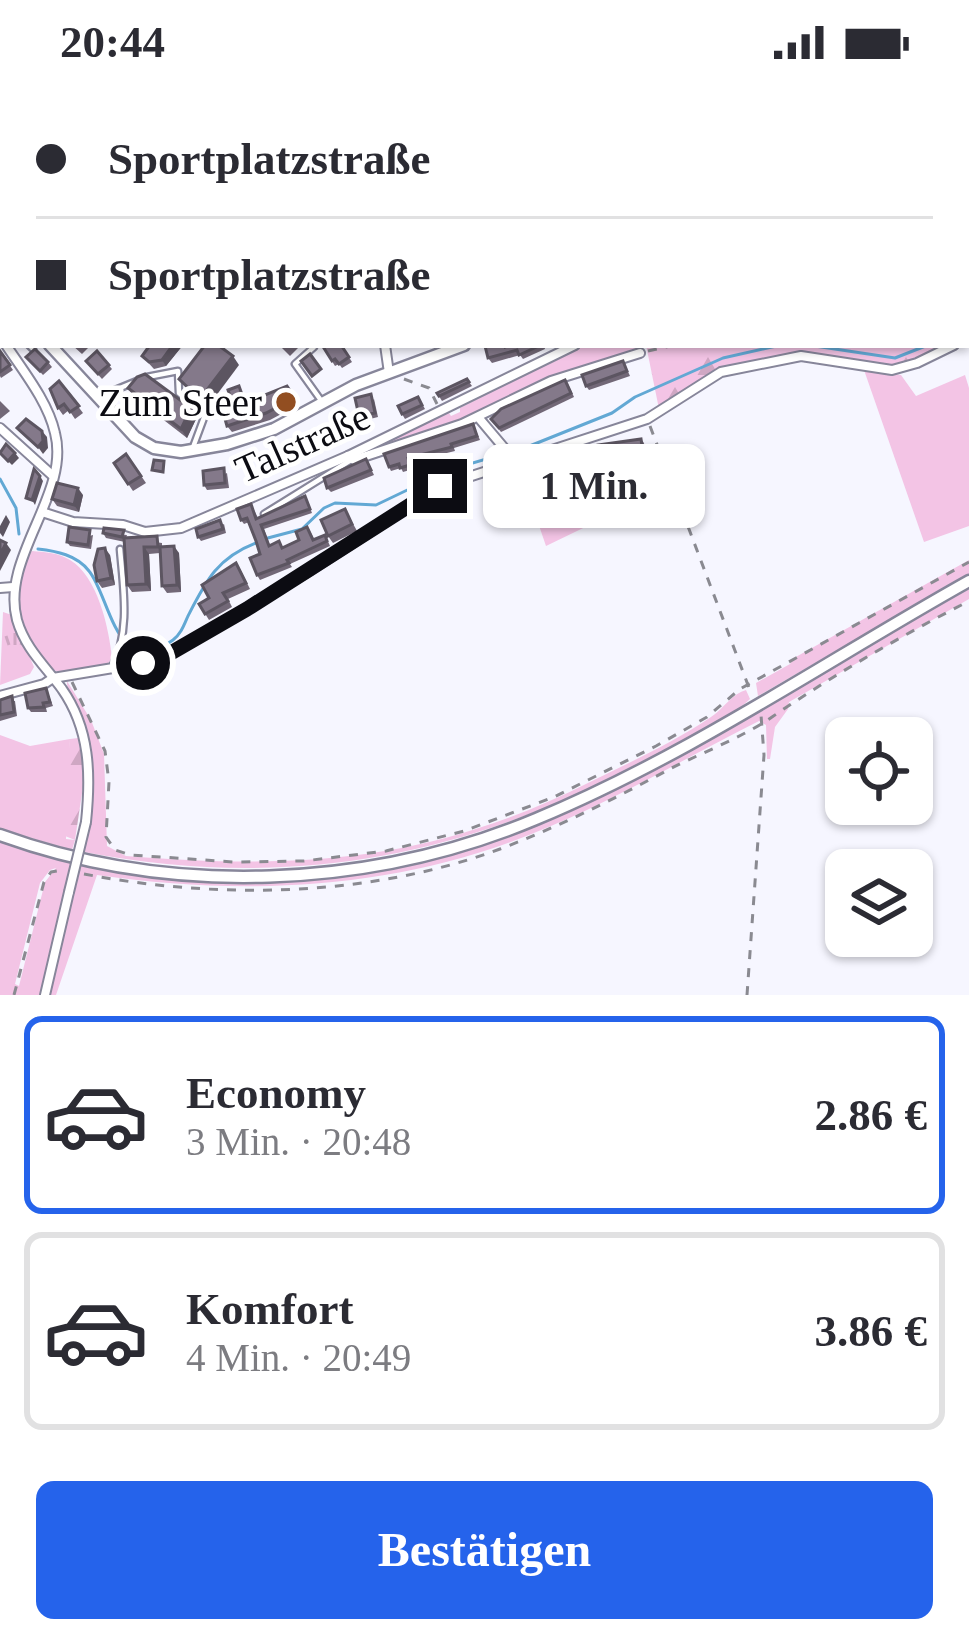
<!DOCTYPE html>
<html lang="de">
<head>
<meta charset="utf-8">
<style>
	:root { --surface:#fff; --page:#f2f2f3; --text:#2b2b33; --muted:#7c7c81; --line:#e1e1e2; --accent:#2563eb }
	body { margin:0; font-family:Georgia,serif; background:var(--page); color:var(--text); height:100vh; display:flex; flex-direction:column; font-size:45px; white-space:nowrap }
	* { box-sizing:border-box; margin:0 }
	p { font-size:39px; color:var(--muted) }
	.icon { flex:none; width:66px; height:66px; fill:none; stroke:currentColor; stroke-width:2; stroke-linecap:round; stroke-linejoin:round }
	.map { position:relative; height:911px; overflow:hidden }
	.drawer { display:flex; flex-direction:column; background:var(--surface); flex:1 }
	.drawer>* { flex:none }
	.top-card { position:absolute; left:0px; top:0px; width:969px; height:264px; box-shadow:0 3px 9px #0004; display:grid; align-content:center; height:264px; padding:0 36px; background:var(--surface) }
	.tools { position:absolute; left:825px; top:633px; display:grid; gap:24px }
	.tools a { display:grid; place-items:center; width:108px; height:108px; border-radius:18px; background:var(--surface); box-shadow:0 3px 9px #0004; font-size:60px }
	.end { position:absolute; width:54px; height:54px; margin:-27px; border:15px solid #0c0c12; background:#fff; box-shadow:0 0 0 6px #fff }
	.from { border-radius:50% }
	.bubble { position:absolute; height:84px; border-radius:18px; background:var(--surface); box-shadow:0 3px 9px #0004; font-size:39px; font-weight:700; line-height:84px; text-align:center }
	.top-card b { display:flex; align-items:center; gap:42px; height:114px; font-size:45px }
	.top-card b+b { border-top:3px solid var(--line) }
	.top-card i { width:30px; height:30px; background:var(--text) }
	ul { padding:21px 0 0; list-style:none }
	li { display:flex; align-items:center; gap:36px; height:198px; margin:0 24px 18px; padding:0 12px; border:6px solid var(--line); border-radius:18px }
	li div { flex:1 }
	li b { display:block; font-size:45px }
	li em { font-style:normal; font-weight:700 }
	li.on { border-color:var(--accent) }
	li>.icon { width:108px; height:108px; stroke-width:1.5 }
	.cta { display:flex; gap:24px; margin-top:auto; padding:24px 36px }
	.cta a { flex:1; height:138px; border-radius:18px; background:var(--accent); color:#fff; font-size:48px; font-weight:700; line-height:138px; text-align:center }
	.status { display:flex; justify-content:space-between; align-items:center; height:84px; padding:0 60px; background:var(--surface); direction:ltr }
	.status svg { height:33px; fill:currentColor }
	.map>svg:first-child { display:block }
	.grass { fill:#f3c4e5; fill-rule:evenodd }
	.forest { fill:url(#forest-firs) }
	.park { fill:url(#park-tufts) }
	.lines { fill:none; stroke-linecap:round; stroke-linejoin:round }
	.stream { stroke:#62a8d4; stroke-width:3 }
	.lane-casing { stroke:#87869a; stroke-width:9 }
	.street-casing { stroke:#87869a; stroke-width:12 }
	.secondary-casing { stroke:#87869a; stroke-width:15 }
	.path { stroke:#8a8a91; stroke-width:3; stroke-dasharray:9 9; stroke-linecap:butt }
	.lane { stroke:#fff; stroke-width:4.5 }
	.street { stroke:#fff; stroke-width:8 }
	.secondary { stroke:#fff; stroke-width:10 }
	.street-bridge-casing { stroke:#87869a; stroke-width:12; stroke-linecap:butt }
	.street-bridge { stroke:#fff; stroke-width:8 }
	.wall { fill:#726877 }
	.shaded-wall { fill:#5c5561 }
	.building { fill:#84798a; stroke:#5c5561; stroke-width:3 }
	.route { stroke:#0c0c12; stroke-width:15 }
	.poi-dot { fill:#924e21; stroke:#fff; stroke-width:4.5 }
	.labels { text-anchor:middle; stroke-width:9; stroke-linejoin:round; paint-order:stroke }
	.poi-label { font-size:39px; fill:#0c0c12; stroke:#fff; text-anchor:end }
	.street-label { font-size:39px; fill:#0c0c12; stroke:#fff }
</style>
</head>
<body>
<div class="status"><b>20:44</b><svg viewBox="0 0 49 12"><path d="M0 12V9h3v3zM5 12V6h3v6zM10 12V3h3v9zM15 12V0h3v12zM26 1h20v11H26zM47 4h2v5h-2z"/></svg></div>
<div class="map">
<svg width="969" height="911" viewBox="0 0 969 911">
	<defs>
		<pattern id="forest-firs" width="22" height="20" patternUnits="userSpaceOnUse" patternTransform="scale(3)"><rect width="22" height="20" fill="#f3c4e5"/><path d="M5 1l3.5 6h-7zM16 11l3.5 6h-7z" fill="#cfa7c3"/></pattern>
		<pattern id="park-tufts" width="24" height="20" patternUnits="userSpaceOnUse" patternTransform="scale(3)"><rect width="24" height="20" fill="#f3c4e5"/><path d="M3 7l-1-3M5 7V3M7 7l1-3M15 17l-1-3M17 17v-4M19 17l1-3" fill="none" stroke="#cfa7c3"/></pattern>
	</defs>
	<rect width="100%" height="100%" fill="#f6f6ff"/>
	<!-- grass -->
	<g class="grass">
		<path d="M583,261H646L542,296L454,339L360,370L449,329L451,332L460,328V324Z"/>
		<path d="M864,286L901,291L916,312L965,291L969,304V442L924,458Z"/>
		<path d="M667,394L670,402L546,462L533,424L566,409L594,407L596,422L601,428Z"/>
		<path d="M32,467C45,468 59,469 70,476C98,493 109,544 112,574L107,581L58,588C18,569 5,500 32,467Z"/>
		<path d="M969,476V490L758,612L756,599L790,580L794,574Z"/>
		<path d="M969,505V515L789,618L788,625L775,643L770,675H767L766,641L759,637C683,675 609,720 529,751C390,806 244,812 97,791L56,911H47L45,899L41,911H0V757C406,882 633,692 969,505ZM56,784L45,798L19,902L15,900L40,799L50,786Z"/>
		<path d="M67,597L91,636L104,670L107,762L126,772C299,786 432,778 590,698C631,678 674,658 711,633C724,624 733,609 746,606L750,615C723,641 681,657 648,675C465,774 289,807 84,768C93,724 99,685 84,641C79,626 66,611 67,597Z"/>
		<path d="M0,651L30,662L70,655L66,755L75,756L72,766L0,745Z"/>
	</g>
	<!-- forest -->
	<g class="forest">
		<path d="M646,261H947L889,284L797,269L748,278L716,288L659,325Z"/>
		<path d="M78,654L85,689L75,756L60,750L70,655Z"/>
	</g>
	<!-- park -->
	<path class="park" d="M3,528L12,531L34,583L30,590L0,601Z"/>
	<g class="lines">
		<!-- stream -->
		<g class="stream">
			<path d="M966,233L969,232"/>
			<path d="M808,261L895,274L928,261"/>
			<path d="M0,395L16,424L19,450"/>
			<path d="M264,455L302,445L324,424L335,419L376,421L449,386L527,363L612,329L635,313L723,274L781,261"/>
			<path d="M38,465C56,467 77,471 89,487C110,512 116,599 173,556C181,550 184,541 188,532C206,497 217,474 256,459"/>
		</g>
		<!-- lane casing -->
		<g class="lane-casing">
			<g id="lane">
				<path d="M911,3L912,0"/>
				<path d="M966,69L969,52"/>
				<path d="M0,91L3,92"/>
				<path d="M0,248L3,249"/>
				<path d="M29,261L33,265"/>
				<path d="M314,263L295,280L320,315"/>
				<path d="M147,293L178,287L179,309L205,331L192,366"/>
				<path d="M103,311L137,297"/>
				<path d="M264,430L351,376"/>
				<path d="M112,583C131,547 123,503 120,465"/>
			</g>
		</g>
		<!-- street casing -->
		<g class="street-casing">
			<g id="street">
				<path d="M113,0L121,3"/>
				<path d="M340,0L348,3"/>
				<path d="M90,3L91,0"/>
				<path d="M405,3V0"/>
				<path d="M455,3L456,0"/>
				<path d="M571,3L572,0"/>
				<path d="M709,3V0"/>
				<path d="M741,3V0"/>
				<path d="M851,3V0"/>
				<path d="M0,252L3,256"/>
				<path d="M966,256L969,255"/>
				<path d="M6,261C24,288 48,318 55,349C71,410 0,473 17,536C25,564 45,582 62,605C90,645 91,690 86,738"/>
				<path d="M385,261L389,289"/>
				<path d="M478,333L515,377"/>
				<path d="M0,344L52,391"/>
				<path d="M348,372L354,376L462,340L551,297L640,269"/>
				<path d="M42,428L73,438L123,441L145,448L181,444L348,372L575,261"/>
				<path d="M0,504L13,503"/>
				<path d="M0,612L44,600L53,594L143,579L169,570L311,486L441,402L647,335L721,288L801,272L892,286L917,279L954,261"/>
				<path d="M45,911L69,808"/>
			</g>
		</g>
		<!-- secondary casing -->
		<g class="secondary-casing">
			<g id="secondary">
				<path d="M966,95L969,94"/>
				<path d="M0,219L3,221"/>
				<path d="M50,261L135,353L154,364L181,368L227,360L274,345L356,301L464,261"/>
				<path d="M0,751C171,813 369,805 536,735C688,672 826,577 969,497"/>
			</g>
		</g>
		<!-- path -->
		<g class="path">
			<path d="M966,158L969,157"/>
			<path d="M966,209L969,208"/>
			<path d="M648,267L675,261"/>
			<path d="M404,295L429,304L437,320"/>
			<path d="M650,342L751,609"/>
			<path d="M72,598L105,667L109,698L106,753L115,766L131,771L234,778L304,777L386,767L464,747L554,713L656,662L707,633L740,605L969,478"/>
			<path d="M84,790C220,816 370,813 500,765C558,743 612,716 666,687C700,669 740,655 772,633C835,590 901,552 969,517"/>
			<path d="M14,911L44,798L51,788L63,786"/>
			<path d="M747,911L764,671L761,631"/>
		</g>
		<!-- lane -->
		<use href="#lane" class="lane"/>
		<!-- street -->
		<use href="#street" class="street"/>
		<!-- secondary -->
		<use href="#secondary" class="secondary"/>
		<!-- street-bridge casing -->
		<g class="street-bridge-casing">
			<path id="street-bridge" d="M69,808L86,738"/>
		</g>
		<!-- street-bridge -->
		<use href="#street-bridge" class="street-bridge"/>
	</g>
	<!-- wall -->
	<g class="wall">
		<path d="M72,261H91L82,270Z"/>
		<path d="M150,261H183L166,282L154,285L142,272Z"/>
		<path d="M279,261H299L300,262L290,272Z"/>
		<path d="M322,261H341L352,278L342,284L339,280L335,282Z"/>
		<path d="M544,261L545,265L523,275L520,271L492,279L488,274L506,263Z"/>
		<path d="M0,267L13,286L1,294L0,292Z"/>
		<path d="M97,267L112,285L102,295L86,277Z"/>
		<path d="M26,273L48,278L52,283L43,291Z"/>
		<path d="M623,277L630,292L589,306L586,302Z"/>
		<path d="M467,295L472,302L442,317L437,309Z"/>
		<path d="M59,297L83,329L75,335L69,326L63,331L58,324Z"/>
		<path d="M568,300L574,313L501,348L491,335Z"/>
		<path d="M239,302L247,319L287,302L300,320L270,336L232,348L227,342L234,324Z"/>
		<path d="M128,304L191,324L197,333L187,354L134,313Z"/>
		<path d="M374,315L378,333L362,337L359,332Z"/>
		<path d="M0,317L10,327L0,335Z"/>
		<path d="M421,318L425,325L405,335L402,330Z"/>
		<path d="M473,340L480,356L454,364L455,367L410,378L413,385L403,388L401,384L391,387L389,383Z"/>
		<path d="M641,355L644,359L647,382L651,381L654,386L656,397L639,400L629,376L602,375L604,390L575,394L572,390L571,381H567L564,377L574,372L599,369Z"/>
		<path d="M126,370L146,399L133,407L114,379Z"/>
		<path d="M366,375L374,391L331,408L327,404Z"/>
		<path d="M557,381L559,395L531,401L529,397Z"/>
		<path d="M521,386L523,397L508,399L504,394Z"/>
		<path d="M227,389L229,404L207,406L204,401Z"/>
		<path d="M83,411L79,428L57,422L52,415Z"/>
		<path d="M305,412L312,429L264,445L270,461L283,464L299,456L310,447L314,455H327L330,462L290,480L292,483L260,496L257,491L260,470L249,438L244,440L241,436L253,424L258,434Z"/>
		<path d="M345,425L357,447L333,459L328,452Z"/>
		<path d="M224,440L226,449L201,457L198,453Z"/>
		<path d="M103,449L127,451L126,454L162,459V463L179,469L181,508L167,509L162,502L160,469L149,470L151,507L132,508L127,501L125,458L106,454Z"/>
		<path d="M93,451L91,465L70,462L67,458Z"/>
		<path d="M110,471L115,501L102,504L97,497Z"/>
		<path d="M240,485L250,505L228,515L232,523L209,536L199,520L209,514Z"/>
		<path d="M46,604L53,622L46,624L47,628H31L28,624Z"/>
		<path d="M0,616L15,617L17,632L0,637Z"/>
	</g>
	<!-- shaded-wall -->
	<g class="shaded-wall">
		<path d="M173,261H183L166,282L162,276Z"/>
		<path d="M233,272L239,281L207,324L200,315Z"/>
		<path d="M191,324L197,333L187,354L181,345Z"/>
		<path d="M42,347L47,353L48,364L43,370L38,363Z"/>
		<path d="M15,369L19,374L12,381L8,377Z"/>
		<path d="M40,392L43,397L35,421L32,416Z"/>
		<path d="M78,404L83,411L79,428L74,421Z"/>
		<path d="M6,431L10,438L3,453L0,449V442Z"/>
		<path d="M6,459L11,466L0,487V471Z"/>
		<path d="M174,462L179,469L181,508L177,501Z"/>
		<path d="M144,463L149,470L151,507L146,500Z"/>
		<path d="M105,464L110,471L115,501L111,494Z"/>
	</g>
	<!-- building -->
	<g class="building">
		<path d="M0,0H9V3H3V23H0Z"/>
		<path d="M164,0H206L215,2L172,3Z"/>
		<path d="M280,0H314L317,1L316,3H290Z"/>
		<path d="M414,0L443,2V3H414Z"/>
		<rect x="648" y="0" width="48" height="3"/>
		<path d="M712,0H727L728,3H712Z"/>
		<path d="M753,0H764L793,3H753Z"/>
		<path d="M857,0L867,1L893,0V3H857Z"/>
		<rect x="920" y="0" width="37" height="3"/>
		<path d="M0,44L3,45L0,69H3V78L0,77Z"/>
		<path d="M150,261H173L162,276L149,278L142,272Z"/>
		<path d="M205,261H218L233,272L200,315L179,295Z"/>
		<path d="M322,261H341L349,273L339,280L335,275L332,277Z"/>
		<path d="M490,261H504L505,263L510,261H541L519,271L517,266L488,274L485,262Z"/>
		<path d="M35,265L48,278L40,287L26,273Z"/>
		<path d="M0,267L10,281L0,288Z"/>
		<path d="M97,267L109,281L98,290L86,277Z"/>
		<path d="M310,270L321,285L312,292L301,277Z"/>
		<path d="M623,277L627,287L586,302L582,291Z"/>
		<path d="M145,290L191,324L181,345L128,304L137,293Z"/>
		<path d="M467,295L469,298L439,312L437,309Z"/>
		<path d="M565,296L571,309L499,344L491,335L501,325Z"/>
		<path d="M59,297L79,322L70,328L64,320L58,324L50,305Z"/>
		<path d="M239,302L245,319L287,302L295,314L266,329L227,342L223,328L234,324L228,306Z"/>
		<path d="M371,310L375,329L359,332L355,314Z"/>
		<path d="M418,313L422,321L402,330L398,322Z"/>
		<path d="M26,335L42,347L43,357L38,363L17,344Z"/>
		<path d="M473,340L477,352L451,360L452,363L408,374L410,381L400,384L399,380L389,383L384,370Z"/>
		<path d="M641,355L645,383L651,381L653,393L636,396L627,372L599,371L601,386L572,390L570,376L564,377L563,369L571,368L572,373L599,369L598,361Z"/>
		<path d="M6,360L15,369L8,377L0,369Z"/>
		<path d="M126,370L141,392L128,400L114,379Z"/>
		<path d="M366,375L371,386L327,404L324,394Z"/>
		<path d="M154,376L164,377L163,388L152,386Z"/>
		<path d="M554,377L556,391L529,397L527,385L534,384L533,380Z"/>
		<path d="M518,381L520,392L504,394L503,385Z"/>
		<path d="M224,384L225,399L204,401L203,387Z"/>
		<path d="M34,385L40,392L32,416L26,414Z"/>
		<path d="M57,399L78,404L74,421L52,415Z"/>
		<path d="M305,412L310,425L261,441L269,462L279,457L282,464L299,456L296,448L307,443L313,456L325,451L327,457L287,476L289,479L257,491L250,474L260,470L256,457L247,434L241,436L237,425L251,420L256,435Z"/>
		<path d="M345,425L352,440L328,452L321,436Z"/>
		<path d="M220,436L223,445L198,453L196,445Z"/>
		<path d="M69,443L90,446L88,461L67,458Z"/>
		<path d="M104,444L124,446L122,453L103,449Z"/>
		<path d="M157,452L158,463H144L146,500L127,501L124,454Z"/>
		<path d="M0,456L6,459L0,471Z"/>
		<path d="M174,462L177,501L162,502L160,463Z"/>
		<path d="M105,464L111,494L97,497L94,481L98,465Z"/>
		<path d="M236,479L246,499L223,509L228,517L205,530L199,520L209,514L202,501Z"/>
		<path d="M46,604L50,618L43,619L44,623L28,624L25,609Z"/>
		<path d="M12,612L14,628L0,631V616Z"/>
	</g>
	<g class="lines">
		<!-- route -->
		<path class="route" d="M143,579L169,570L247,525L440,402"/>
	</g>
	<!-- markers -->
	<circle class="poi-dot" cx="286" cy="318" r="12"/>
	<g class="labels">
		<!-- poi labels -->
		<g class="poi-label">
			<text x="262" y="332">Zum Steer</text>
		</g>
		<!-- street labels -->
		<g class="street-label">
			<text transform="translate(302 358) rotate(-24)" y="14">Talstraße</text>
		</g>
	</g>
</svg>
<div class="tools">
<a><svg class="icon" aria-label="locate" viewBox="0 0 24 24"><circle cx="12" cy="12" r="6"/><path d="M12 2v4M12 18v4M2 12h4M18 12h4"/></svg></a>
<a><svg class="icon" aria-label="layers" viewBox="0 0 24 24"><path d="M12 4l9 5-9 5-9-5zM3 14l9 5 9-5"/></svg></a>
</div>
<i class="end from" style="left:143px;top:579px"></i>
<i class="end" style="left:440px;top:402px"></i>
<div class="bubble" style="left:483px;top:360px;width:222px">1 Min.</div>
<div class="top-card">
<b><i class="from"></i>Sportplatzstraße</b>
<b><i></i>Sportplatzstraße</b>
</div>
</div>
<section class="drawer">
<ul>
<li class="on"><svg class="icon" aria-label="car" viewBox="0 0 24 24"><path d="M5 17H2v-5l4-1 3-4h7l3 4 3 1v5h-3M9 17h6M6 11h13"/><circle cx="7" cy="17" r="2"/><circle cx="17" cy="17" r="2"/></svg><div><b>Economy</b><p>3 Min. · 20:48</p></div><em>2.86 €</em></li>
<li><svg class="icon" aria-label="car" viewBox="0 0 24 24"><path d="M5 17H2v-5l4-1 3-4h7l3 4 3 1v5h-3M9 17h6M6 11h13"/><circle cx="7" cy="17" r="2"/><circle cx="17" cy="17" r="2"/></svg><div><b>Komfort</b><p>4 Min. · 20:49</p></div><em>3.86 €</em></li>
</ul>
<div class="cta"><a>Bestätigen</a></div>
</section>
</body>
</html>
